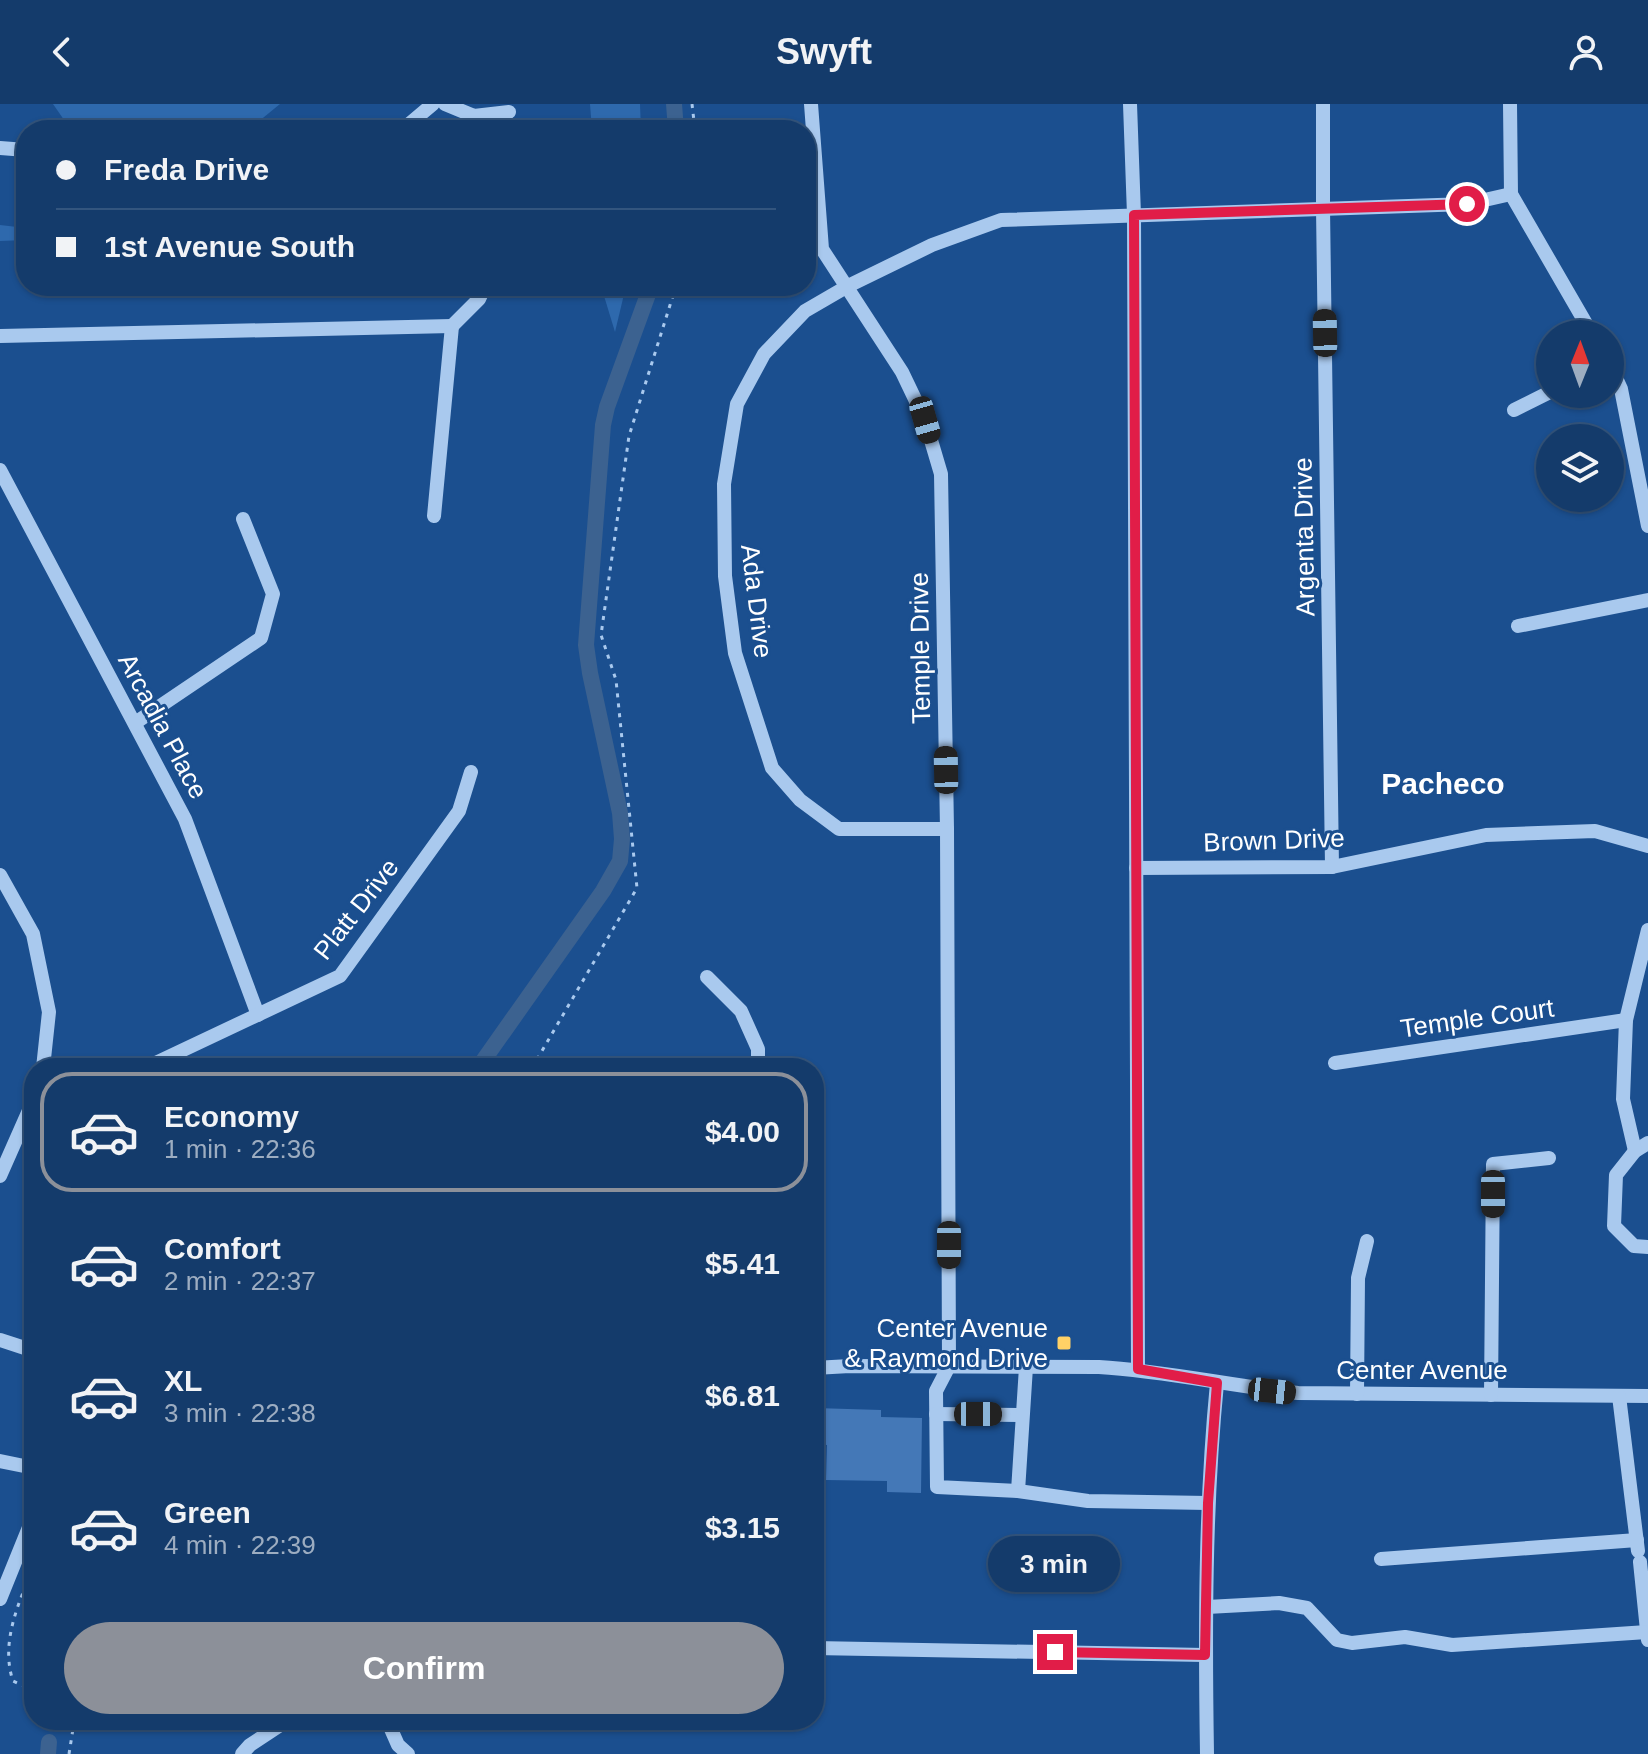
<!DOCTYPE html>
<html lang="en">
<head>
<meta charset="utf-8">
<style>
	:root { --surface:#143b6b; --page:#1d4271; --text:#f1f3f6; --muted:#9dadc1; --line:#33557e; --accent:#8c9099 }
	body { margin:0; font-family:Arial,sans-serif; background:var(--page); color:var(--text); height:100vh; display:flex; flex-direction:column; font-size:30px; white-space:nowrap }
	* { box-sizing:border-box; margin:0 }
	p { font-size:26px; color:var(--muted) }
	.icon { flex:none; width:44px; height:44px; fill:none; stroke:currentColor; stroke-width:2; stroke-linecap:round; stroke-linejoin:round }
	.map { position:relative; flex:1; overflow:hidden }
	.details { position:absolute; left:24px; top:954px; width:800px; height:672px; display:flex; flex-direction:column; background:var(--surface); border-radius:32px; box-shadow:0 2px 6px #0004,0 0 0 2px var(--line) }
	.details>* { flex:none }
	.guide { position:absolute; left:16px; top:16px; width:800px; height:176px; border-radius:32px; box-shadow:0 2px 6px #0004,0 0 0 2px var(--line); display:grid; align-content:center; height:176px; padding:0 40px; background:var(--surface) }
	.needle { width:52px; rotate:1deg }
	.buttons { position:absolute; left:1536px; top:216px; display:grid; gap:16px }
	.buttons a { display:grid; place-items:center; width:88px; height:88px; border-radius:50%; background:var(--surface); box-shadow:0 2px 6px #0004,0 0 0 2px var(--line); font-size:40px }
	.end { position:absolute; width:36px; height:36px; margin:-18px; border:10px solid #e11d48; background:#fff; box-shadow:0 0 0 4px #fff }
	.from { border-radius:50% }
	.bubble { position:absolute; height:56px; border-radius:28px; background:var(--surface); box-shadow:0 2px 6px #0004,0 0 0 2px var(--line); font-size:26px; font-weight:800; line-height:56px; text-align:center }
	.car { position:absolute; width:24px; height:48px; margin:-24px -12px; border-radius:10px; box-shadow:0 0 6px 2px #0007; background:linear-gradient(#222 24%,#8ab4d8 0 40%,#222 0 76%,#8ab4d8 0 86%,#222 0) }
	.guide b { display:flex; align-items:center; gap:28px; height:76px; font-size:30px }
	.guide b+b { border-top:2px solid var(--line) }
	.guide i { width:20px; height:20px; background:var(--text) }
	ul { padding:14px 0 0; list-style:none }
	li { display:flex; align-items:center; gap:24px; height:120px; margin:0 16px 12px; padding:0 24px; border:4px solid transparent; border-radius:32px }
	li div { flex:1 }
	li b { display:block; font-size:30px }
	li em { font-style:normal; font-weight:800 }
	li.current { border-color:var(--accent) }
	li>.icon { width:72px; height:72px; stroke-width:1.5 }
	.primary-button { display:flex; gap:16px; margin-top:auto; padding:16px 40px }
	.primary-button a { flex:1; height:92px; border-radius:48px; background:var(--accent); color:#fff; font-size:32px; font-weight:800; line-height:92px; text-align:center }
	header { display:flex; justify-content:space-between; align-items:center; height:104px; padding:0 40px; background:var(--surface); font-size:36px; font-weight:800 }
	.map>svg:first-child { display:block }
	.green { fill:#2e69ad }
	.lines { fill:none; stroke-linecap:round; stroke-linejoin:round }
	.canal { stroke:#3c6290; stroke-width:16 }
	.building { fill:#4478b7 }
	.path { stroke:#a9c9ee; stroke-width:3; stroke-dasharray:4 6; stroke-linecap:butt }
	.minor { stroke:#a9c9ee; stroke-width:14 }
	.route { stroke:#e11d48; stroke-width:10 }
	.poi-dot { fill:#ffd166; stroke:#1b4f8f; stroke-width:3 }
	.labels { text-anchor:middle; stroke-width:6; stroke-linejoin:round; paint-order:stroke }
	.street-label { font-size:26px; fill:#fff; stroke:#1b4f8f }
	.poi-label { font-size:26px; fill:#fff; stroke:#1b4f8f; text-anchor:end }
	.quarter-label { font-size:30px; font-weight:bold; fill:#fff; stroke:#1b4f8f }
</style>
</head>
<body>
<header><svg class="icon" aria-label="back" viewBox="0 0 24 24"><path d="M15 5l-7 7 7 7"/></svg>Swyft<svg class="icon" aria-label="person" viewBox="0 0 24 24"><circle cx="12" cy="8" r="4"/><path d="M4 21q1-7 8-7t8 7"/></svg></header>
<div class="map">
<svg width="1648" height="1650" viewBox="0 0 1648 1650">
	<rect width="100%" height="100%" fill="#1b4f8f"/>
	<!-- green -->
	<g class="green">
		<path d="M53,0H280L248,26H71Z"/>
		<path d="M590,0H640L641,26H592Z"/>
		<path d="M0,121L26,124V136L0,137Z"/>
		<path d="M601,182H626L615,228Z"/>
	</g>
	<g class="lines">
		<!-- canal -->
		<g class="canal">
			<path d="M674,0L676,26"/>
			<path d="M478,964L603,787L620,757L622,735L620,709L590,569L586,541L603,321L607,303L651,182"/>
			<path d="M48,1650L49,1638"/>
		</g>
	</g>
	<!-- building -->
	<path class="building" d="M815,1304L881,1306V1313L922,1314L921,1389L887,1388V1377L826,1376L827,1341L814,1340Z"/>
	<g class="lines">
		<!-- path -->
		<g class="path">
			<path d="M692,0L695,26"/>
			<path d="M532,964L637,784L616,576L601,531L629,332L676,182"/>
			<path d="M34,1462C19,1498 0,1538 13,1577L34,1587"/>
			<path d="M69,1650L73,1625L72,1616"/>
		</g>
		<!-- minor -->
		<g class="minor">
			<path d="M445,0L474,12L509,8"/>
			<path d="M811,0L822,145L902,268L925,316L941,370L947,725L949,1262L936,1287L937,1383L1018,1387L1088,1397L1208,1399"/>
			<path d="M1130,0L1134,111L1138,1265"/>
			<path d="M1323,0V104L1332,763"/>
			<path d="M1510,0L1511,90L1592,230"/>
			<path d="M396,26L408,21L433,0"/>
			<path d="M0,44L26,46"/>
			<path d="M452,222L479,195L485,182"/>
			<path d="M0,232L452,222"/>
			<path d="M1610,261L1621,285L1648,422"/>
			<path d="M1514,306L1550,288"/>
			<path d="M0,366L185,715L258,911"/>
			<path d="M434,412L452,222"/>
			<path d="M1518,522L1648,496"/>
			<path d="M135,619L261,534L273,490L243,415"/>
			<path d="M947,725H839L800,696L772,664L735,549L725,472L724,380L737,300L764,250L805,207L848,182L932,141L1001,116L1467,100L1511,90"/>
			<path d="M1136,764L1332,763L1486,731L1595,727L1648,742"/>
			<path d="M0,771L33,830L49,908L43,964"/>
			<path d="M707,873L741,907L758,945V964"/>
			<path d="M1335,959L1626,916"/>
			<path d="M145,964L340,872L459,707L471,668"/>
			<path d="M1648,1039L1635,1047L1616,1071L1614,1122L1634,1142L1648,1143"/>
			<path d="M1635,1047L1623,995L1626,916L1648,826"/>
			<path d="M0,1072L34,995"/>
			<path d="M0,1236L34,1247"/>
			<path d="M814,1264L850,1262L1099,1263C1166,1267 1231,1282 1298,1289L1648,1292"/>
			<path d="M1357,1290L1358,1174L1367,1137"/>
			<path d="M1491,1291L1493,1060L1549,1054"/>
			<path d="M1619,1292L1638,1447"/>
			<path d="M936,1310L1022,1311"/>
			<path d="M0,1357L34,1364"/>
			<path d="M1018,1387L1026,1263"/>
			<path d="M1381,1455L1637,1436"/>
			<path d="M1640,1458L1648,1536"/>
			<path d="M0,1495L34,1411"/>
			<path d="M1207,1503L1279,1499L1307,1504L1337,1536L1352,1539L1405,1533L1452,1541L1647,1528"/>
			<path d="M814,1544L1205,1551"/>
			<path d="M387,1616L398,1641L408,1650"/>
			<path d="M242,1650L250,1641L288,1616"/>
			<path d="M1207,1650C1205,1526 1205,1402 1217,1279"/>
		</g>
	</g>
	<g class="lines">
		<!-- route -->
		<path class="route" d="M1055,1548L1205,1551L1208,1399L1217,1279L1138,1265L1134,111L1467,100"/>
	</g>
	<!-- markers -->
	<rect class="poi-dot" x="1056" y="1231" width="16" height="16" rx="4"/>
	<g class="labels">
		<!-- street labels -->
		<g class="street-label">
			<text transform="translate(1304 433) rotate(-91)" y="9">Argenta Drive</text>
			<text transform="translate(757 497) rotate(83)" y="9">Ada Drive</text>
			<text transform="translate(920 544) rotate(-91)" y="9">Temple Drive</text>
			<text transform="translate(163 622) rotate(62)" y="9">Arcadia Place</text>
			<text transform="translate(1274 736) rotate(-2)" y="9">Brown Drive</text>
			<text transform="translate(356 805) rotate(-52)" y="9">Platt Drive</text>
			<text transform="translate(1477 914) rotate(-8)" y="9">Temple Court</text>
			<text x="1422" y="1275">Center Avenue</text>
		</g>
		<!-- poi labels -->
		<g class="poi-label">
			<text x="1048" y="1233">Center Avenue<tspan x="1048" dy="30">&amp; Raymond Drive</tspan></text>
		</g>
		<!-- quarter labels -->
		<g class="quarter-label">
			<text x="1443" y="690">Pacheco</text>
		</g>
	</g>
</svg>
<div class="buttons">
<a><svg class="needle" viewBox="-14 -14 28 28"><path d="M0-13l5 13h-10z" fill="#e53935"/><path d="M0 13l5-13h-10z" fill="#9dadc1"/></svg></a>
<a><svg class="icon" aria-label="layers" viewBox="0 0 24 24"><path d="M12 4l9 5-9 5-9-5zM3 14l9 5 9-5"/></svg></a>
</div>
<i class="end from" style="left:1467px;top:100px"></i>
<i class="end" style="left:1055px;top:1548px"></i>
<div class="bubble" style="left:988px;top:1432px;width:132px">3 min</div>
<i class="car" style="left:1325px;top:229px;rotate:359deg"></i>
<i class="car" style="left:925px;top:316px;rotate:164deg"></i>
<i class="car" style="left:946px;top:666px;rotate:359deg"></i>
<i class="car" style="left:1493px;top:1090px;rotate:180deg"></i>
<i class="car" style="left:949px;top:1141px;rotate:180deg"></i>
<i class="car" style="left:1272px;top:1287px;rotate:96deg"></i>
<i class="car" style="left:978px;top:1310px;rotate:90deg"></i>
<div class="guide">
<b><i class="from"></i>Freda Drive</b>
<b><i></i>1st Avenue South</b>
</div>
<section class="details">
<ul>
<li class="current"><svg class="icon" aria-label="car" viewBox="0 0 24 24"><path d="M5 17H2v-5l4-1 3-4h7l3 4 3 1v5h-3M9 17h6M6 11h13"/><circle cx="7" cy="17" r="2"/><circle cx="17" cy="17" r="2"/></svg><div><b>Economy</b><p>1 min · 22:36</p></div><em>$4.00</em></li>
<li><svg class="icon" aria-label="car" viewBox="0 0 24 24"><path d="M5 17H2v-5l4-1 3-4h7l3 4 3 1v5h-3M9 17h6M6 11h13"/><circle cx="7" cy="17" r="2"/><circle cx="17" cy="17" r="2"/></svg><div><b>Comfort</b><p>2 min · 22:37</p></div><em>$5.41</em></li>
<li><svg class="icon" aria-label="car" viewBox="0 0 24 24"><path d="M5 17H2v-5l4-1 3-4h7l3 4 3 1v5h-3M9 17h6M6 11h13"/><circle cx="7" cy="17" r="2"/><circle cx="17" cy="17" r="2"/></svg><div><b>XL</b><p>3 min · 22:38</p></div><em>$6.81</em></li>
<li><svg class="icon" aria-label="car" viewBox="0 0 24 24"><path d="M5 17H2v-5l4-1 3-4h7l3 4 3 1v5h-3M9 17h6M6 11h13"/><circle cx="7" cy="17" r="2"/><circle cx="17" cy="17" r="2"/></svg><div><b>Green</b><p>4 min · 22:39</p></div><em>$3.15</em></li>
</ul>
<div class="primary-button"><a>Confirm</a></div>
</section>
</div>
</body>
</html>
